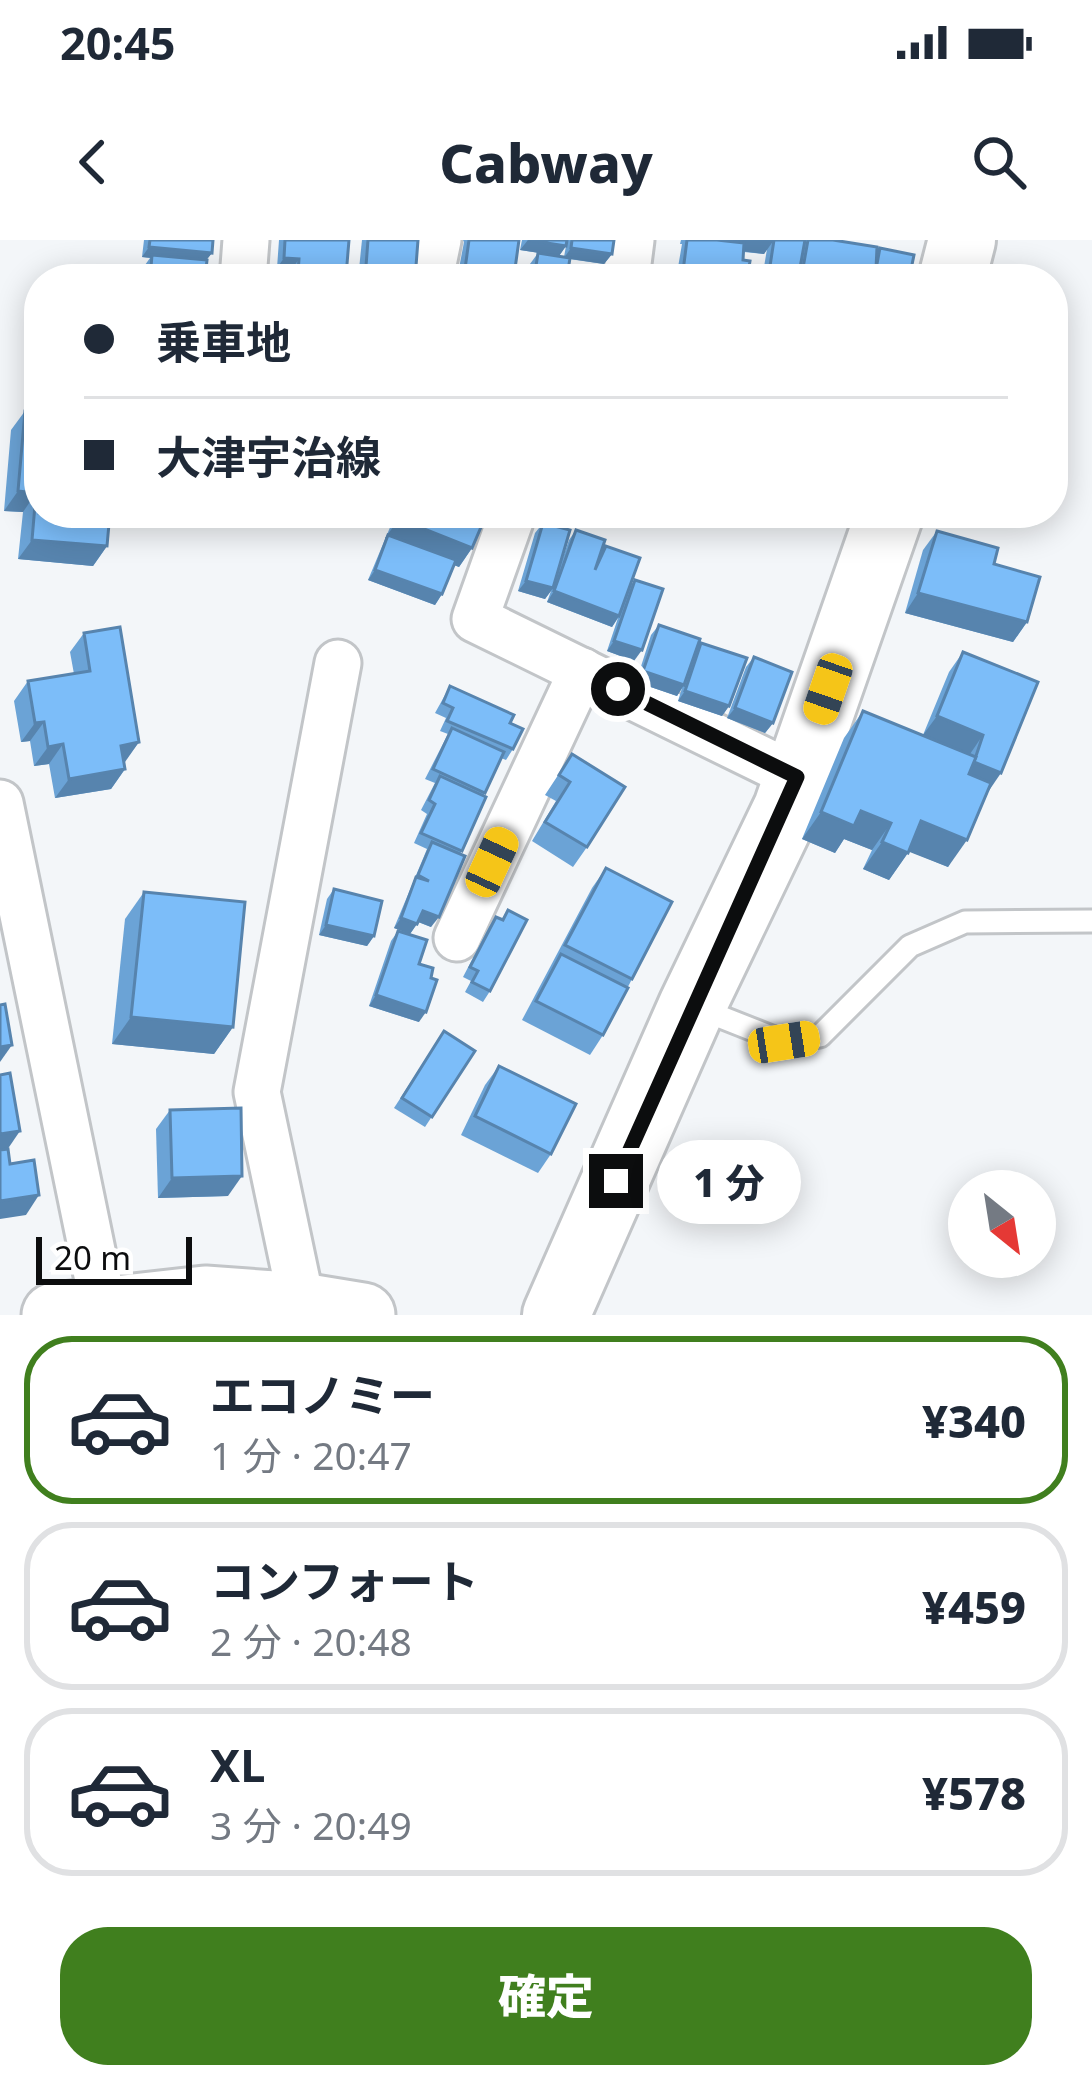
<!DOCTYPE html>
<html lang="ja">
<head>
<meta charset="utf-8">
<style>
	:root { --surface:#fff; --page:#f6f6f7; --text:#1f2937; --muted:#747a83; --line:#e0e1e3; --accent:#407f1e }
	body { margin:0; font-family:"Noto Sans","Noto Sans JP",sans-serif; background:var(--page); color:var(--text); height:100vh; display:flex; flex-direction:column; font-size:45px; white-space:nowrap }
	* { box-sizing:border-box; margin:0 }
	p { font-size:39px; color:var(--muted) }
	.icon { flex:none; width:66px; height:66px; fill:none; stroke:currentColor; stroke-width:2; stroke-linecap:round; stroke-linejoin:round }
	.map { position:relative; height:1075px; overflow:hidden }
	.sheet { display:flex; flex-direction:column; background:var(--surface); flex:1 }
	.sheet>* { flex:none }
	.hud { position:absolute; left:24px; top:24px; width:1044px; height:264px; border-radius:48px; box-shadow:0 6px 30px #0003; display:grid; align-content:center; height:264px; padding:0 60px; background:var(--surface) }
	.needle { width:78px; rotate:150deg }
	.controls { position:absolute; left:948px; top:930px; display:grid; gap:24px }
	.controls a { display:grid; place-items:center; width:108px; height:108px; border-radius:50%; background:var(--surface); box-shadow:0 6px 30px #0003; font-size:60px }
	.scale { position:absolute; left:36px; bottom:30px; width:156px; box-sizing:border-box; padding-left:12px; border:6px solid #0c0d0e; border-top:0; font-size:33px; line-height:42px; white-space:nowrap; color:#0c0d0e; -webkit-text-stroke:9px #fff; paint-order:stroke }
	.end { position:absolute; width:54px; height:54px; margin:-27px; border:15px solid #0c0d0e; background:#fff; box-shadow:0 0 0 6px #fff }
	.from { border-radius:50% }
	.bubble { position:absolute; height:84px; border-radius:42px; background:var(--surface); box-shadow:0 6px 30px #0003; font-size:39px; font-weight:800; line-height:84px; text-align:center }
	.car { position:absolute; width:36px; height:72px; margin:-36px -18px; border-radius:15px; box-shadow:0 0 9px 3px #0007; background:linear-gradient(#f5c518 24%,#345 0 40%,#f5c518 0 76%,#345 0 86%,#f5c518 0) }
	.hud b { display:flex; align-items:center; gap:42px; height:114px; font-size:45px }
	.hud b+b { border-top:3px solid var(--line) }
	.hud i { width:30px; height:30px; background:var(--text) }
	ul { padding:21px 0 0; list-style:none }
	li { display:flex; align-items:center; gap:36px; height:168px; margin:0 24px 18px; padding:0 36px; border:6px solid var(--line); border-radius:48px }
	li div { flex:1 }
	li b { display:block; font-size:45px }
	li em { font-style:normal; font-weight:800 }
	li.current { border-color:var(--accent) }
	li>.icon { width:108px; height:108px; stroke-width:1.5 }
	.action { display:flex; gap:24px; margin-top:auto; padding:24px 60px }
	.action a { flex:1; height:138px; border-radius:48px; background:var(--accent); color:#fff; font-size:48px; font-weight:800; line-height:138px; text-align:center }
	.status { display:flex; justify-content:space-between; align-items:center; height:84px; padding:0 60px; background:var(--surface); direction:ltr }
	.status svg { height:33px; fill:currentColor }
	header { display:flex; justify-content:space-between; align-items:center; height:156px; padding:0 60px; background:var(--surface); font-size:54px; font-weight:800 }
	.map>svg:first-child { display:block }
	.lines { fill:none; stroke-linecap:round; stroke-linejoin:round }
	.service-casing { stroke:#c2c5c8; stroke-width:27 }
	.minor-casing { stroke:#c2c5c8; stroke-width:51 }
	.secondary-casing { stroke:#c2c5c8; stroke-width:69 }
	.primary-casing { stroke:#c2c5c8; stroke-width:72 }
	.service { stroke:#fff; stroke-width:21 }
	.minor { stroke:#fff; stroke-width:45 }
	.secondary { stroke:#fff; stroke-width:63 }
	.primary { stroke:#fff; stroke-width:66 }
	.wall { fill:#6ba3d6 }
	.shaded-wall { fill:#5784ae }
	.building { fill:#7cbdf9; stroke:#5784ae; stroke-width:3 }
	.route { stroke:#0c0d0e; stroke-width:15 }
</style>
</head>
<body>
<div class="status"><b>20:45</b><svg viewBox="0 0 49 12"><path d="M0 12V9h3v3zM5 12V6h3v6zM10 12V3h3v9zM15 12V0h3v12zM26 1h20v11H26zM47 4h2v5h-2z"/></svg></div>
<header><svg class="icon" aria-label="back" viewBox="0 0 24 24"><path d="M15 5l-7 7 7 7"/></svg>Cabway<svg class="icon" aria-label="search" viewBox="0 0 24 24"><circle cx="10" cy="10" r="6"/><path d="M15 15l6 6"/></svg></header>
<div class="map">
<svg width="1092" height="1075" viewBox="0 0 1092 1075">
	<rect width="100%" height="100%" fill="#f3f6f9"/>
	<g class="lines">
		<!-- service casing -->
		<g class="service-casing">
			<path id="service" d="M698,768L784,802L820,796L910,706L965,682L1092,681"/>
		</g>
		<!-- minor casing -->
		<g class="minor-casing">
			<g id="minor">
				<path d="M243,39L246,0"/>
				<path d="M430,39L438,0"/>
				<path d="M626,39L631,0"/>
				<path d="M510,281L475,379L797,537"/>
				<path d="M0,563L104,1069"/>
				<path d="M457,698L582,431"/>
				<path d="M302,1065L257,852L338,423"/>
			</g>
		</g>
		<!-- secondary casing -->
		<g class="secondary-casing">
			<path id="secondary" d="M54,1075L205,1058L302,1065L363,1075"/>
		</g>
		<!-- primary casing -->
		<g class="primary-casing">
			<g id="primary">
				<path d="M952,39L962,0"/>
				<path d="M556,1075L692,766L787,568L890,273"/>
			</g>
		</g>
		<!-- service -->
		<use href="#service" class="service"/>
		<!-- minor -->
		<use href="#minor" class="minor"/>
		<!-- secondary -->
		<use href="#secondary" class="secondary"/>
		<!-- primary -->
		<use href="#primary" class="primary"/>
	</g>
	<!-- wall -->
	<g class="wall">
		<path d="M144,0H213L212,13L206,20L205,39H144L145,25L150,18L142,17Z"/>
		<path d="M279,0H349L346,36L344,39H279L281,36L291,37L292,29L277,28Z"/>
		<path d="M362,0H418L415,39H358Z"/>
		<path d="M463,0H519L512,39H457L464,2Z"/>
		<path d="M522,0H614L612,14L604,24L569,19L567,37L584,39H528L530,24L538,13L564,17L566,6L559,16L520,10Z"/>
		<path d="M681,0H833L877,12L880,8L909,39H762L767,9L764,14L744,12L743,20L747,39H676L682,4H680Z"/>
		<path d="M25,171L107,306L93,326L18,319L23,272L4,271L11,190Z"/>
		<path d="M396,273H487L472,308L459,327L454,325L442,354L435,365L368,340Z"/>
		<path d="M543,283L556,337L569,300L576,290L600,313L606,306L629,348L635,340L634,421L607,411L618,378L612,387L547,362L551,351L545,359L518,351L535,293Z"/>
		<path d="M937,291L994,324L1027,382L1013,402L905,373L923,310Z"/>
		<path d="M659,385L696,411L701,403L729,466L722,476L678,461L682,448L677,456L636,442L651,395Z"/>
		<path d="M84,393L139,502L124,522L125,529L111,549L55,558L49,524L34,526L30,501L21,502L14,461L28,441L74,434L70,412Z"/>
		<path d="M963,412L1038,442L988,552L948,627L909,611L889,640L863,629L872,610L844,599L835,613L802,599L844,498L863,471L923,495L949,432Z"/>
		<path d="M754,417L773,483L765,493L727,478L746,427Z"/>
		<path d="M450,446L510,483L513,509L506,520L501,518L484,555L431,687L418,682L410,694L394,688L427,609L414,603L427,574L421,570L435,543L425,539L448,494L440,491L446,478L435,473Z"/>
		<path d="M572,514L587,607L573,627L532,601L556,561L545,555Z"/>
		<path d="M606,628L632,739L603,795L590,815L522,780L592,648Z"/>
		<path d="M334,649L374,696L367,706L319,695L327,659Z"/>
		<path d="M144,652L233,787L214,814L112,804L125,679Z"/>
		<path d="M508,670L490,751L483,762L465,752L471,741L463,737L489,687L496,677L501,680Z"/>
		<path d="M398,691L419,782L369,766L391,701Z"/>
		<path d="M444,791L475,811L425,887L394,868Z"/>
		<path d="M499,826L551,914L538,933L461,895L485,845Z"/>
		<path d="M170,870L228,956L158,958L156,889Z"/>
	</g>
	<!-- shaded-wall -->
	<g class="shaded-wall">
		<path d="M528,0L566,6L559,16L520,10Z"/>
		<path d="M687,0H774L764,14L686,4Z"/>
		<path d="M149,7L212,13L204,23L142,17Z"/>
		<path d="M571,8L612,14L604,24L564,18Z"/>
		<path d="M284,18L299,19L292,29L277,28Z"/>
		<path d="M465,29L514,36L512,39L462,33Z"/>
		<path d="M298,33L346,36L344,39H293Z"/>
		<path d="M18,251L36,253L23,272L4,271Z"/>
		<path d="M399,279L472,308L459,327L385,298Z"/>
		<path d="M32,300L107,306L93,326L18,319Z"/>
		<path d="M375,330L442,354L435,365L368,340Z"/>
		<path d="M526,341L553,348L545,359L518,351Z"/>
		<path d="M554,351L619,376L612,387L547,362Z"/>
		<path d="M918,353L1027,382L1013,402L905,373Z"/>
		<path d="M614,401L642,410L634,421L607,411Z"/>
		<path d="M643,431L684,445L677,456L636,442Z"/>
		<path d="M685,451L729,466L722,476L678,461Z"/>
		<path d="M735,468L773,483L765,493L727,478Z"/>
		<path d="M937,476L983,495L970,514L923,495Z"/>
		<path d="M44,482L30,501L21,502L35,483Z"/>
		<path d="M139,502L125,522L107,525L121,506Z"/>
		<path d="M63,504L49,524L34,526L48,507Z"/>
		<path d="M972,522L1001,533L988,552L959,541Z"/>
		<path d="M125,529L111,549L55,558L69,539Z"/>
		<path d="M861,571L891,583L872,610L844,599L835,613L802,599L821,572Z"/>
		<path d="M921,581L967,600L948,627L902,609Z"/>
		<path d="M882,602L908,613L889,640L863,629Z"/>
		<path d="M423,671L439,677L431,687L416,681Z"/>
		<path d="M401,678L417,684L410,694L394,688Z"/>
		<path d="M326,685L374,696L367,706L319,695Z"/>
		<path d="M376,755L426,772L419,782L369,766Z"/>
		<path d="M131,777L233,787L214,814L112,804Z"/>
		<path d="M12,805L0,822V807Z"/>
		<path d="M20,891L7,910L0,911V894Z"/>
		<path d="M242,936L228,956L158,958L172,938Z"/>
		<path d="M39,955L26,975L0,979V961Z"/>
	</g>
	<!-- building -->
	<g class="building">
		<path d="M150,0H213L212,13L149,7Z"/>
		<path d="M285,0H349L346,36L298,33L299,19L284,18Z"/>
		<path d="M368,0H418L415,39H365Z"/>
		<path d="M469,0H519L514,36L465,29Z"/>
		<path d="M528,0H567L566,6Z"/>
		<path d="M572,0H614L612,14L571,8Z"/>
		<path d="M687,0H717L744,3L743,20L750,21L747,39H682Z"/>
		<path d="M774,0H805L798,39H768Z"/>
		<path d="M808,0H833L877,7L876,29L880,8L914,15L909,39H801Z"/>
		<path d="M538,13L570,18L567,37L584,39H534Z"/>
		<path d="M152,15L207,20L205,39H150Z"/>
		<path d="M462,32L512,39H461Z"/>
		<path d="M281,36L313,39H281Z"/>
		<path d="M25,171L39,172V273H110L107,306L32,300L36,253L18,251Z"/>
		<path d="M401,273H487L472,308L399,279Z"/>
		<path d="M543,283L570,290L553,348L526,341Z"/>
		<path d="M576,290L605,300L595,330L606,306L640,318L619,376L554,351Z"/>
		<path d="M937,291L998,308L994,324L1040,337L1027,382L918,353Z"/>
		<path d="M388,295L456,320L442,354L375,330Z"/>
		<path d="M635,340L663,349L642,410L614,401Z"/>
		<path d="M659,385L700,399L684,445L643,431Z"/>
		<path d="M120,387L139,502L121,506L125,529L69,539L63,504L48,507L44,482L35,483L28,441L90,431L84,393Z"/>
		<path d="M701,403L747,418L729,466L685,451Z"/>
		<path d="M963,412L1038,442L1001,533L974,522L983,495L937,476Z"/>
		<path d="M754,417L792,432L773,483L735,468Z"/>
		<path d="M450,446L514,475L510,483L523,489L513,509L447,481L453,468L443,463Z"/>
		<path d="M863,471L976,517L969,534L991,543L967,600L921,581L908,613L882,602L891,583L861,571L854,586L821,572Z"/>
		<path d="M452,488L504,512L485,553L433,529Z"/>
		<path d="M572,514L625,547L587,607L545,582L570,542L559,535Z"/>
		<path d="M440,536L486,557L462,611L421,593L435,564L429,560Z"/>
		<path d="M432,602L465,616L439,677L423,671L417,684L401,678L416,637L429,641L418,635Z"/>
		<path d="M606,628L672,662L632,739L565,705Z"/>
		<path d="M334,649L382,661L374,696L326,685Z"/>
		<path d="M144,652L245,662L233,787L131,777Z"/>
		<path d="M508,670L527,680L490,751L472,742L478,731L470,727L496,677L503,680Z"/>
		<path d="M398,691L427,700L419,724L433,728L431,738L437,740L426,772L376,755Z"/>
		<path d="M561,714L628,748L603,795L536,761Z"/>
		<path d="M5,764L12,805L0,807V765Z"/>
		<path d="M444,791L475,811L432,877L402,858Z"/>
		<path d="M499,826L576,864L551,914L475,876Z"/>
		<path d="M10,833L20,891L0,894V835Z"/>
		<path d="M241,868L242,936L172,938L170,870Z"/>
		<path d="M8,909L10,924L34,920L39,955L0,961V910Z"/>
	</g>
	<g class="lines">
		<!-- route -->
		<path class="route" d="M616,941L797,537L618,449"/>
	</g>
</svg>
<div class="controls">
<a><svg class="needle" viewBox="-14 -14 28 28"><path d="M0-13l5 13h-10z" fill="#e53935"/><path d="M0 13l5-13h-10z" fill="#747a83"/></svg></a>
</div>
<div class="scale">20 m</div>
<i class="end from" style="left:618px;top:449px"></i>
<i class="end" style="left:616px;top:941px"></i>
<div class="bubble" style="left:657px;top:900px;width:144px">1 分</div>
<i class="car" style="left:828px;top:449px;rotate:199deg"></i>
<i class="car" style="left:492px;top:622px;rotate:25deg"></i>
<i class="car" style="left:784px;top:802px;rotate:81deg"></i>
<div class="hud">
<b><i class="from"></i>乗車地</b>
<b><i></i>大津宇治線</b>
</div>
</div>
<section class="sheet">
<ul>
<li class="current"><svg class="icon" aria-label="car" viewBox="0 0 24 24"><path d="M5 17H2v-5l4-1 3-4h7l3 4 3 1v5h-3M9 17h6M6 11h13"/><circle cx="7" cy="17" r="2"/><circle cx="17" cy="17" r="2"/></svg><div><b>エコノミー</b><p>1 分 · 20:47</p></div><em>¥340</em></li>
<li><svg class="icon" aria-label="car" viewBox="0 0 24 24"><path d="M5 17H2v-5l4-1 3-4h7l3 4 3 1v5h-3M9 17h6M6 11h13"/><circle cx="7" cy="17" r="2"/><circle cx="17" cy="17" r="2"/></svg><div><b>コンフォート</b><p>2 分 · 20:48</p></div><em>¥459</em></li>
<li><svg class="icon" aria-label="car" viewBox="0 0 24 24"><path d="M5 17H2v-5l4-1 3-4h7l3 4 3 1v5h-3M9 17h6M6 11h13"/><circle cx="7" cy="17" r="2"/><circle cx="17" cy="17" r="2"/></svg><div><b>XL</b><p>3 分 · 20:49</p></div><em>¥578</em></li>
</ul>
<div class="action"><a>確定</a></div>
</section>
</body>
</html>
